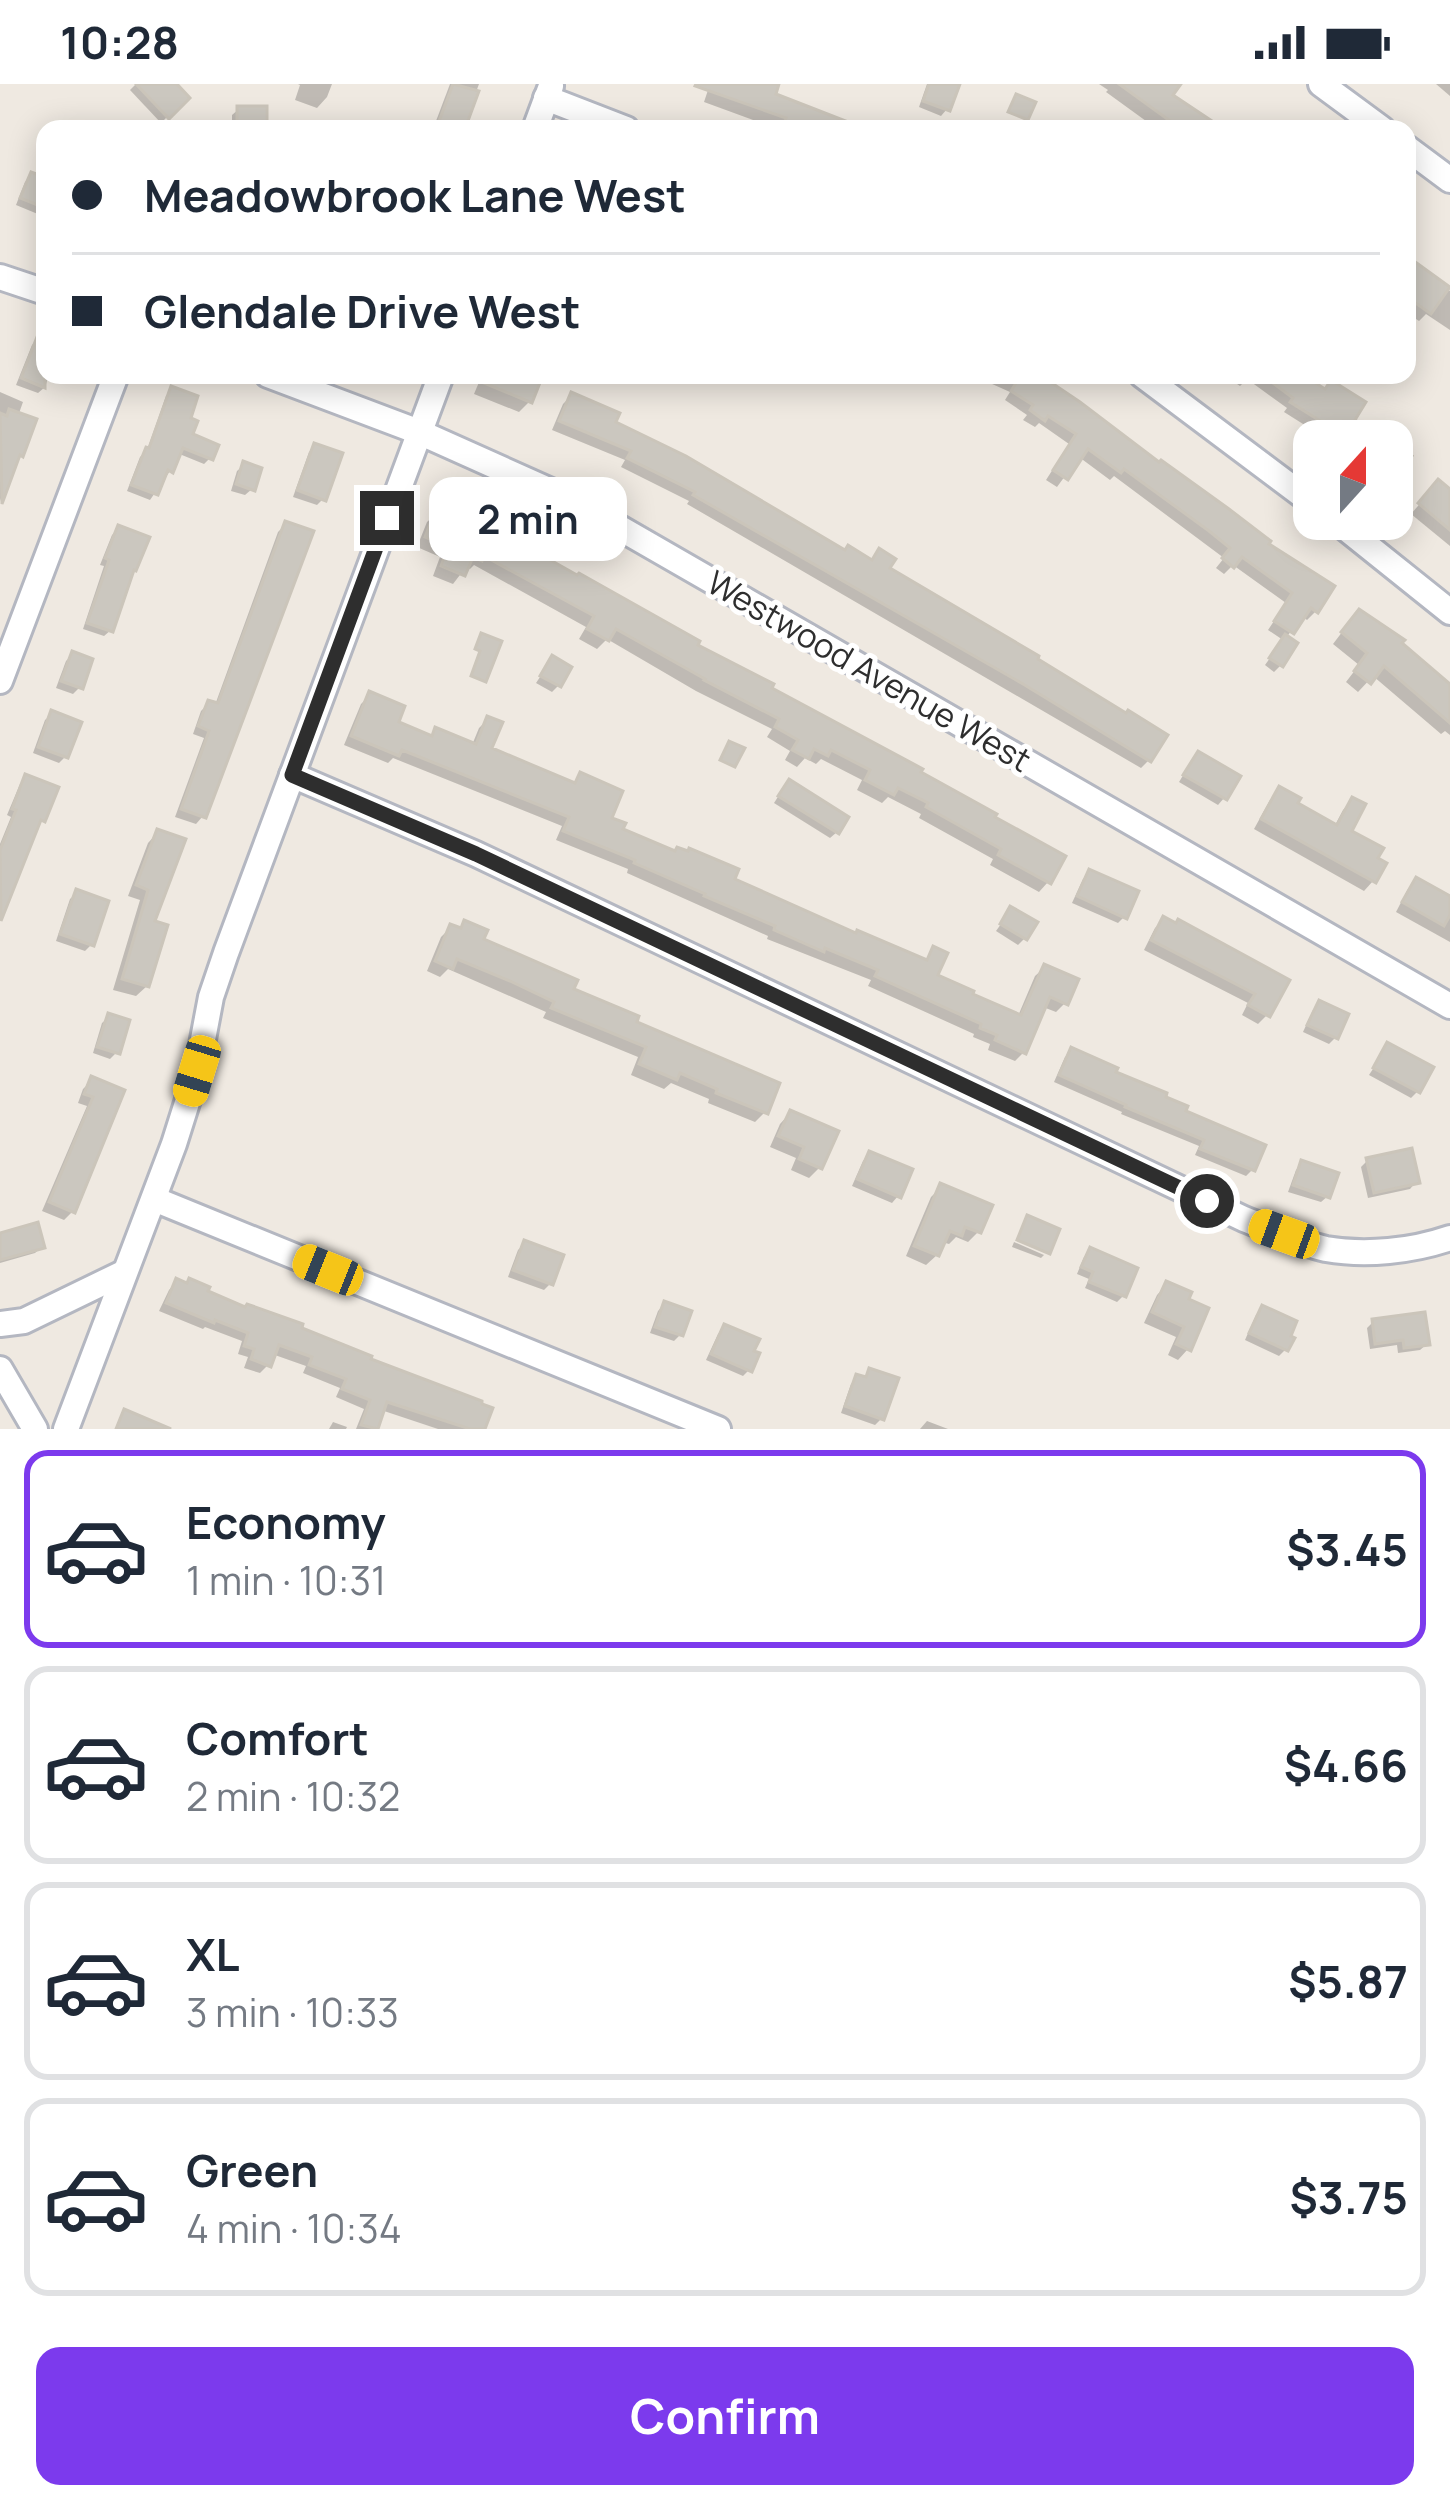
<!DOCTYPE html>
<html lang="en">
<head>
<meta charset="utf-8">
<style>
	:root { --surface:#fff; --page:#f6f6f7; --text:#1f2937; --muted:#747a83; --line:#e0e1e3; --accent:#7c3aed }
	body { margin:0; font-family:Manrope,sans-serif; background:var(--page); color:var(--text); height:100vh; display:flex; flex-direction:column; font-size:45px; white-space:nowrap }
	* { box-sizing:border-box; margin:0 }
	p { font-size:39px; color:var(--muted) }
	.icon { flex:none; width:66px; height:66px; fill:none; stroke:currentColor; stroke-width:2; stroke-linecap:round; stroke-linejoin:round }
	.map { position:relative; height:1345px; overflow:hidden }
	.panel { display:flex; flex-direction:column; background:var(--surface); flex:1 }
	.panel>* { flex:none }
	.hud { position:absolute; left:36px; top:36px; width:1380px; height:264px; border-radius:24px; box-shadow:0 6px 30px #0003; display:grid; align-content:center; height:264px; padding:0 36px; background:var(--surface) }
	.needle { width:78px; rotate:21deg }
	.buttons { position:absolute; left:1293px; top:336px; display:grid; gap:24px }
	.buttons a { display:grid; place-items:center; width:120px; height:120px; border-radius:24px; background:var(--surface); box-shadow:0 6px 30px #0003; font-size:60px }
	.end { position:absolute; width:54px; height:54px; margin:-27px; border:15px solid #2e2e2e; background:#fff; box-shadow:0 0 0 6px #fff }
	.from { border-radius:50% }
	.bubble { position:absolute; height:84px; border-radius:24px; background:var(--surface); box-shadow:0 6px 30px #0003; font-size:39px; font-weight:700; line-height:84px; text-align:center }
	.car { position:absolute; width:36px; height:72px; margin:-36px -18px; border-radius:15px; box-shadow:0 0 9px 3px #0007; background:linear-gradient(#f5c518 24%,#345 0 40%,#f5c518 0 76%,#345 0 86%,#f5c518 0) }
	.hud b { display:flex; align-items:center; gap:42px; height:114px; font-size:45px }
	.hud b+b { border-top:3px solid var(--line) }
	.hud i { width:30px; height:30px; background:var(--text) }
	ul { padding:21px 0 0; list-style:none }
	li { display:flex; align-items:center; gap:36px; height:198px; margin:0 24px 18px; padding:0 12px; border:6px solid var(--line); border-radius:24px }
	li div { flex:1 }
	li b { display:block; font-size:45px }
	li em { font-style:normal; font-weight:700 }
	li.selected { border-color:var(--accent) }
	li>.icon { width:108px; height:108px; stroke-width:1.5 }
	.action { display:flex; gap:24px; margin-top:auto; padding:24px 36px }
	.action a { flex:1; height:138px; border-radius:24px; background:var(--accent); color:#fff; font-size:48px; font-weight:700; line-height:138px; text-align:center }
	.status { display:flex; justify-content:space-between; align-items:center; height:84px; padding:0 60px; background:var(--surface); direction:ltr }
	.status svg { height:33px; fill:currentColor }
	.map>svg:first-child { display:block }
	.shadow { fill:#0003 }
	.building { fill:#cbc7bf; stroke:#cbc5ba; stroke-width:3 }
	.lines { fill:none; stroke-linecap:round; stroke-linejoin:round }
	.minor-casing { stroke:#b4b7c1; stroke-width:30 }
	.minor { stroke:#fff; stroke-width:24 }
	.route { stroke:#2e2e2e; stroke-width:15 }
	.labels { text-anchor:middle; stroke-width:10; stroke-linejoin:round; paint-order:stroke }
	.street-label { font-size:33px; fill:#2e2e2e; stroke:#fff }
</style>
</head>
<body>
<div class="status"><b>10:28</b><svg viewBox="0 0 49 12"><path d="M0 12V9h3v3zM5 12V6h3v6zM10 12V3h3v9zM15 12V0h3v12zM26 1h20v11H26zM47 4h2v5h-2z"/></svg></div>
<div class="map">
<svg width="1450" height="1345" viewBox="0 0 1450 1345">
	<rect width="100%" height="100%" fill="#efe9e1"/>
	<!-- shadow -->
	<g class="shadow">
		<path d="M136,0H173L186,14L161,39L130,6Z"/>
		<path d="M298,0H332L327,13L317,24L295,16L300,1Z"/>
		<path d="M450,0H479L462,45H433Z"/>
		<path d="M710,0H767L772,12L861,45H778L704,18Z"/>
		<path d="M927,0H957L947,25L941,32L919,23Z"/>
		<path d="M1099,0H1170L1168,12L1215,43L1220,37L1232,45H1157L1106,8L1108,6Z"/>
		<path d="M1436,0H1450V12Z"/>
		<path d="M239,25L264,45H232V31Z"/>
		<path d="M32,91L45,97V133L16,121L25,98Z"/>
		<path d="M1407,176L1450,207V246L1426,230L1419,237L1407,229Z"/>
		<path d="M38,255L45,257V291H49L45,303L38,309L16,301L32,261Z"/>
		<path d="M482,291H540L530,317L519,328L474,310Z"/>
		<path d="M972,291H1035L1316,527L1307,536L1302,532L1286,554L1281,581L1274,588L1265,581L1283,556L1268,546L1286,519L1233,481L1224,490L1216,484L1224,474L1114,392L1110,396L1079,373L1057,403L1046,396L1069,360L1039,339L1035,343L1023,336L1027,331L1005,316L1010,308Z"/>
		<path d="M1224,291H1297L1351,337L1382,357H1330L1284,328L1287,324L1247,295L1240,302Z"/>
		<path d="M172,306L187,336L190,352L210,374L204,380L177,369L170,387L150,416L127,407L140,373L147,366L166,312Z"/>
		<path d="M0,308L23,318L18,332L21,371L14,378L0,417Z"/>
		<path d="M571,312L613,340L844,469L869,478L879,468L886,486L1149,676L1141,684L687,420L689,417L621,383L625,376L552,346L563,320Z"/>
		<path d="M315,362L323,415L317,421L293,413L309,368Z"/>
		<path d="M244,381L252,405L245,411L231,407L237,387Z"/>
		<path d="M1430,408L1450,409V462L1411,430Z"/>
		<path d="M437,429L694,562L919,686L1048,798L1039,808L990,781L993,775L919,734L921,730L888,713L882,719L857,706L862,696L821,675L816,680L805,674L797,683L785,676L790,667L767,653L772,645L696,607L607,555L597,565L579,555L586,543L474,481L470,485L466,483L453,500L433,492L440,473L417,463L427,438Z"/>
		<path d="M286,440L203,732L196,740L175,733L204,654L193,650L201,627L209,619L215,621L278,448Z"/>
		<path d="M119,444L111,546L104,552L83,545L104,482L100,481L112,451Z"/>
		<path d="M1349,539L1398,560L1450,604V651L1445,647L1441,650L1373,592L1358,608L1346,598L1359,581L1333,560Z"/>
		<path d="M72,571L80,603L73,610L56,604L66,577Z"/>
		<path d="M552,575L559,601L552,608L536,599Z"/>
		<path d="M370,611L395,640L429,654L436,646L472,661L479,644L488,635V666L572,701L581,692L608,735L619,747L924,878L934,866V893L1018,932L1035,892L1045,883L1065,919L1056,928L1043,923L1024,968L1015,977L988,966L990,960L973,953L974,950L868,902L871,896L767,855L768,852L627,789L628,785L556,756L562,742L393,674L388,679L344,661L361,620Z"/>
		<path d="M52,630L66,672L59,679L33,669L45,636Z"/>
		<path d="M1192,677L1224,714L1218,721L1179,698Z"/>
		<path d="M26,693L42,736L35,743L0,833V760L11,733L7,731L20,700Z"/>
		<path d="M783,705L837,748L830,754L774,719Z"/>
		<path d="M1280,706L1294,721L1334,743L1343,726L1352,716L1348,748L1373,797L1364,807L1254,745L1270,716Z"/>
		<path d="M158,748L147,902L136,912L113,906L140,816L128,812L148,759Z"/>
		<path d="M1090,789L1124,833L1118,839L1072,819L1083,795Z"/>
		<path d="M1417,797L1450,813V858L1396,828L1408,805Z"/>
		<path d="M77,809L92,860L85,867L56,857L70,815Z"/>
		<path d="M1011,826L1025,854L1018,861L996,847Z"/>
		<path d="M1164,836L1286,897L1267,931L1258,940L1242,931L1248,919L1144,866L1155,844Z"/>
		<path d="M465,840L480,856L633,939L765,1028L755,1038L708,1019L709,1015L671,999L664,1005L631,991L638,973L543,934L546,928L448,885L440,893L427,887L441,853L451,843L458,846Z"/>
		<path d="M1320,920L1335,954L1329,960L1303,948L1313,926Z"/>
		<path d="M109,933L117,968L110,975L93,969L102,939Z"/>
		<path d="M1388,962L1418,1007L1411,1014L1369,991Z"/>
		<path d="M1071,967L1182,1029L1252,1086L1246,1092L1195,1071L1199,1062L1121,1030L1122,1028L1054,998L1065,973Z"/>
		<path d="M92,996L121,1008L73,1127L64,1136L42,1127L87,1022L78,1019L83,1005Z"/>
		<path d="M790,1029L820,1083L809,1094L791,1086L796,1074L770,1063L780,1040Z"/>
		<path d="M869,1070L898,1112L892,1119L852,1102L863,1077Z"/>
		<path d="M1367,1077L1416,1098L1410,1105L1368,1114L1361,1083Z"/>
		<path d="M1302,1079L1328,1112L1321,1118L1288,1108L1296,1086Z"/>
		<path d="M941,1103L979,1147L968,1158L956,1153L949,1160L942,1158L937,1171L926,1181L906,1172L931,1113Z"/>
		<path d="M0,1152L42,1163L35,1169L0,1179Z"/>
		<path d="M1014,1158L1044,1171L1041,1174L1012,1163Z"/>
		<path d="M525,1159L551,1199L544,1206L508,1193L518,1166Z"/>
		<path d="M1090,1167L1123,1212L1117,1218L1085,1204L1089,1195L1077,1190L1084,1173Z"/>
		<path d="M177,1197L489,1326L482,1345H438L381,1326L374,1345H356L364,1325L336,1313L340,1304L303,1289L306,1282L272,1270L268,1281L260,1289L244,1284L248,1273L238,1270L242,1257L205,1243L203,1245L159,1227L169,1206Z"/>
		<path d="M1167,1200L1188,1209V1265L1178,1276L1168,1271L1176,1253L1144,1239L1157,1211Z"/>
		<path d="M664,1220L680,1251L674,1257L650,1249L658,1227Z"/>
		<path d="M1263,1224L1286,1265L1279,1272L1245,1256L1256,1231Z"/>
		<path d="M1373,1238L1427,1260L1420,1266L1398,1269L1397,1261L1370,1265L1367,1244Z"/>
		<path d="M724,1243L749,1286L743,1292L706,1276L718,1250Z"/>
		<path d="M870,1287L882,1334L875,1341L841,1329L851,1300L857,1294L862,1295Z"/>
		<path d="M927,1337L948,1345H920Z"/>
		<path d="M333,1338L347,1343L346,1345H329Z"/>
	</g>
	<!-- building -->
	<g class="building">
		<path d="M136,0H177L190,14L169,35Z"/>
		<path d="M453,0L479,7L465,45H436Z"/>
		<path d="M696,0H779L776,10L866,45H807L785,37L786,34L695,2Z"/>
		<path d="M929,0H960L950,27L923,17Z"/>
		<path d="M1119,0H1181L1173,11L1224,45H1181Z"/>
		<path d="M1016,10L1036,18L1028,36L1008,28Z"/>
		<rect x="237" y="22" width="30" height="23"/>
		<path d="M31,88L45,93V124L20,114Z"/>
		<path d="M1407,172L1450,203L1431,230L1407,213Z"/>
		<path d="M44,235H45V304L21,294Z"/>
		<path d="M465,291H543L532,319Z"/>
		<path d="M1021,291H1040L1080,318L1159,378L1161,376L1229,425L1271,457L1269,460L1335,502L1318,529L1311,524L1294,550L1274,537L1292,509L1242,473L1234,484L1222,474L1230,464L1209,447L1124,385L1121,389L1088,365L1068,396L1053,386L1076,350L1048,332L1045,337L1030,326L1033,321L1011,307Z"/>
		<path d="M1262,291H1303L1325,305L1331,296L1366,318L1355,336L1388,357H1352L1290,318L1293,314Z"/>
		<path d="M171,302L198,312L191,334L198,337L193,350L219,361L213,376L183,364L173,389L168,386L158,411L131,401L146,363L149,364Z"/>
		<path d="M571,308L620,329L616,338L686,372L845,466L848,461L872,476L879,464L896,475L890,484L1039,572L1038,575L1126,629L1128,626L1168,651L1151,678L1023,600L693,411L695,408L627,374L631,367L559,337Z"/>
		<path d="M9,325L37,335L23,373L20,371L2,420L0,329L7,332Z"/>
		<path d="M314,359L343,369L326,417L297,406Z"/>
		<path d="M1392,359L1412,372L1392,403Z"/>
		<path d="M243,377L262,384L255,407L236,400Z"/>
		<path d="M1438,395L1450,405V446L1418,419Z"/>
		<path d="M436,425L515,456L577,491L579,489L700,557L698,561L774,600L772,604L923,685L921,688L997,730L995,733L1066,772L1051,800L998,771L1001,765L926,723L928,719L898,704L894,711L865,696L870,686L831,666L828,672L814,665L809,675L792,666L798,656L775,643L779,635L704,596L705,595L616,545L609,557L587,545L594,532L484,472L482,477L473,473L465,492L441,482L448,463L425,453Z"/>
		<path d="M285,437L314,447L206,734L181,725L209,647L198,642L208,616L218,619Z"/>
		<path d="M118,441L150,453L136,487L134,486L113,548L87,539L109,476L105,474Z"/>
		<path d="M1359,525L1405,556L1402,559L1450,600V639L1384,582L1371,600L1354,587L1367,569L1341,548Z"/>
		<path d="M481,549L502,557L486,598L471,592L480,567L475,565Z"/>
		<path d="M1285,550L1298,559L1283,583L1269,574Z"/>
		<path d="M72,567L93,575L83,605L61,597Z"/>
		<path d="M552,571L572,583L561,603L540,592Z"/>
		<path d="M369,607L405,622L399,638L432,652L435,643L476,660L487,632L503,638L492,664L575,699L580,688L623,707L612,734L626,739L623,745L675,767L677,763L688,767L689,764L739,785L735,795L856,849L857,846L927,876L933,862L948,869L938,891L974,907L973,910L1021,931L1044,880L1079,895L1068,921L1050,913L1026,970L995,956L997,951L980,944L981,940L875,892L878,886L825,864L824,868L774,846L775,842L704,812L705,810L634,779L635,776L563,747L569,733L402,666L399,672L351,652Z"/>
		<path d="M51,626L82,638L68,674L38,663Z"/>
		<path d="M729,657L745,664L735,683L720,676Z"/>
		<path d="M1198,667L1241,692L1227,716L1183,691Z"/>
		<path d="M25,690L59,703L45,738L41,736L1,837L0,766L16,726L12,725Z"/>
		<path d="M789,695L849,733L839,750L778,712Z"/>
		<path d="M1279,702L1301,714L1298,719L1337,741L1352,713L1366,720L1352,747L1384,764L1378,774L1387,779L1376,799L1261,735Z"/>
		<path d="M157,745L186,755L155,837L168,841L149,903L122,895L148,806L136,801Z"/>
		<path d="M1089,785L1139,807L1127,835L1077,812Z"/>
		<path d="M1416,793L1450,812V831L1444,842L1402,818Z"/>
		<path d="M76,805L109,817L94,862L60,850Z"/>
		<path d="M1010,822L1038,838L1027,856L1000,840Z"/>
		<path d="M1163,832L1176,839L1178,835L1290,896L1270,933L1248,921L1255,910L1151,856Z"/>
		<path d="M464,836L488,846L484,855L578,896L574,905L639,932L637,938L780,999L768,1030L716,1009L717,1005L680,989L677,996L639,980L646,963L551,924L554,918L510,897L457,875L453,885L435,877L450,840L461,844Z"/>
		<path d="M1319,916L1349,930L1338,955L1307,941Z"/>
		<path d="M108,929L130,936L120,970L97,963Z"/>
		<path d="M1387,958L1434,983L1420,1009L1373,984Z"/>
		<path d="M1071,963L1118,984L1116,988L1167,1009L1166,1013L1188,1022L1186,1027L1266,1061L1255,1087L1200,1065L1204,1056L1125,1023L1126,1021L1059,991Z"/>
		<path d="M91,992L125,1006L75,1129L49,1118L93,1013L84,1010Z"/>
		<path d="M790,1026L839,1047L822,1085L799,1075L804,1063L778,1052Z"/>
		<path d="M1412,1064L1420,1099L1374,1109L1366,1074Z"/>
		<path d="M869,1067L913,1085L901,1114L857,1095Z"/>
		<path d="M1301,1076L1339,1089L1330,1114L1293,1101Z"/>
		<path d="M940,1099L993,1121L981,1149L965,1143L962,1152L950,1147L939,1172L914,1162Z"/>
		<path d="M1027,1131L1060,1145L1050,1170L1017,1156Z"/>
		<path d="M38,1138L45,1164L0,1176V1149Z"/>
		<path d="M524,1156L564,1171L553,1201L513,1186Z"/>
		<path d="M1090,1163L1138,1184L1126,1213L1089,1198L1093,1188L1081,1183Z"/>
		<path d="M176,1194L187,1199L189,1194L210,1203L208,1207L245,1223L247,1220L303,1240L302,1244L372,1272L371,1275L482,1317V1320L493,1324L485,1345H470L387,1318L378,1345L361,1341L370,1316L342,1305L346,1295L309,1281L312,1273L279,1261L271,1283L251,1275L254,1265L244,1262L248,1249L215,1236L214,1239L166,1219Z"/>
		<path d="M1166,1197L1192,1208L1189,1215L1209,1224L1191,1267L1176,1260L1184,1243L1152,1228Z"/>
		<path d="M664,1217L692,1227L683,1252L655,1243Z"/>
		<path d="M1262,1221L1297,1237L1291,1252L1295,1254L1288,1267L1249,1249Z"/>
		<path d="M1425,1228L1430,1261L1404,1264L1403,1256L1375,1260L1372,1235Z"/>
		<path d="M724,1240L760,1255L754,1267L760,1269L752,1288L711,1270Z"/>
		<path d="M869,1284L899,1294L884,1336L845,1322L856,1290L866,1293Z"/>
		<path d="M124,1325L171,1345H116Z"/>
	</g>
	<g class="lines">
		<!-- minor casing -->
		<g class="minor-casing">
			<g id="minor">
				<path d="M1321,0L1382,45"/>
				<path d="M546,14L626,45"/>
				<path d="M535,45L551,2"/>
				<path d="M1407,64L1450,96"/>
				<path d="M0,193L45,208"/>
				<path d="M268,291L419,348L573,417L1450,922"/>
				<path d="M1142,291L1314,420"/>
				<path d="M1334,435L1450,528"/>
				<path d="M0,597L116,291"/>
				<path d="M292,691L476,770L1244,1135C1270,1145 1298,1159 1326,1165C1366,1172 1412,1167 1450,1154"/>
				<path d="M154,1115L718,1345"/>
				<path d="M0,1240L24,1237L123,1189"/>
				<path d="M0,1285L35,1345"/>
				<path d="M66,1345L174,1060L197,987L211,913L226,869L441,291"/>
			</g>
		</g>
		<!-- minor -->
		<use href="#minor" class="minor"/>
	</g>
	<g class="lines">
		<!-- route -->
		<path class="route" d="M387,434L292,691L476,770L1207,1117"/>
	</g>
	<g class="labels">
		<!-- street labels -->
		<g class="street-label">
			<text transform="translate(869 587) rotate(30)" y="12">Westwood Avenue West</text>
		</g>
	</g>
</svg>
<div class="buttons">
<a><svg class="needle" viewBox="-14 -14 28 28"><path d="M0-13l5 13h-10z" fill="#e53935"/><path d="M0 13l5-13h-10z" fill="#747a83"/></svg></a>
</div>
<i class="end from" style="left:1207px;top:1117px"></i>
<i class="end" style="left:387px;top:434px"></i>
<div class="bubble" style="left:429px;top:393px;width:198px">2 min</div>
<i class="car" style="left:197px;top:987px;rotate:197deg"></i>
<i class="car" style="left:1284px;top:1150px;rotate:290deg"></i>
<i class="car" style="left:328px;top:1186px;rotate:292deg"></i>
<div class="hud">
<b><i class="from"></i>Meadowbrook Lane West</b>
<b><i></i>Glendale Drive West</b>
</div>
</div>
<section class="panel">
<ul>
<li class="selected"><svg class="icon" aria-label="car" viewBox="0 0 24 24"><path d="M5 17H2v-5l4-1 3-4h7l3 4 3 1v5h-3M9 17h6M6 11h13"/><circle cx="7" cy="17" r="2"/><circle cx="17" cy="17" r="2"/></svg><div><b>Economy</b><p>1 min · 10:31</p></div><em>$3.45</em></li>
<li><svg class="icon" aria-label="car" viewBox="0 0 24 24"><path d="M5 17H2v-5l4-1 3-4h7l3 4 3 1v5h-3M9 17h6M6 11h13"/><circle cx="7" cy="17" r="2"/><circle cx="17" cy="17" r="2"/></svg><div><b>Comfort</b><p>2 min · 10:32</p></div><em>$4.66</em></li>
<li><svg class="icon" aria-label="car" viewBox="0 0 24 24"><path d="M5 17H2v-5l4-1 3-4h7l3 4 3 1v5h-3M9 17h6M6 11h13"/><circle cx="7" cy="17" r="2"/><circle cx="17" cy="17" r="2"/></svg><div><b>XL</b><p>3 min · 10:33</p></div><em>$5.87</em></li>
<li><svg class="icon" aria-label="car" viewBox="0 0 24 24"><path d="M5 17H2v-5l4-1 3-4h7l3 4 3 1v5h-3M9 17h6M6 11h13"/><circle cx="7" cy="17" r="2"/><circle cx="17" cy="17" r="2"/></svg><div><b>Green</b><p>4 min · 10:34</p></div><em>$3.75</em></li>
</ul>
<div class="action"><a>Confirm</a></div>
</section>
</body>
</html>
